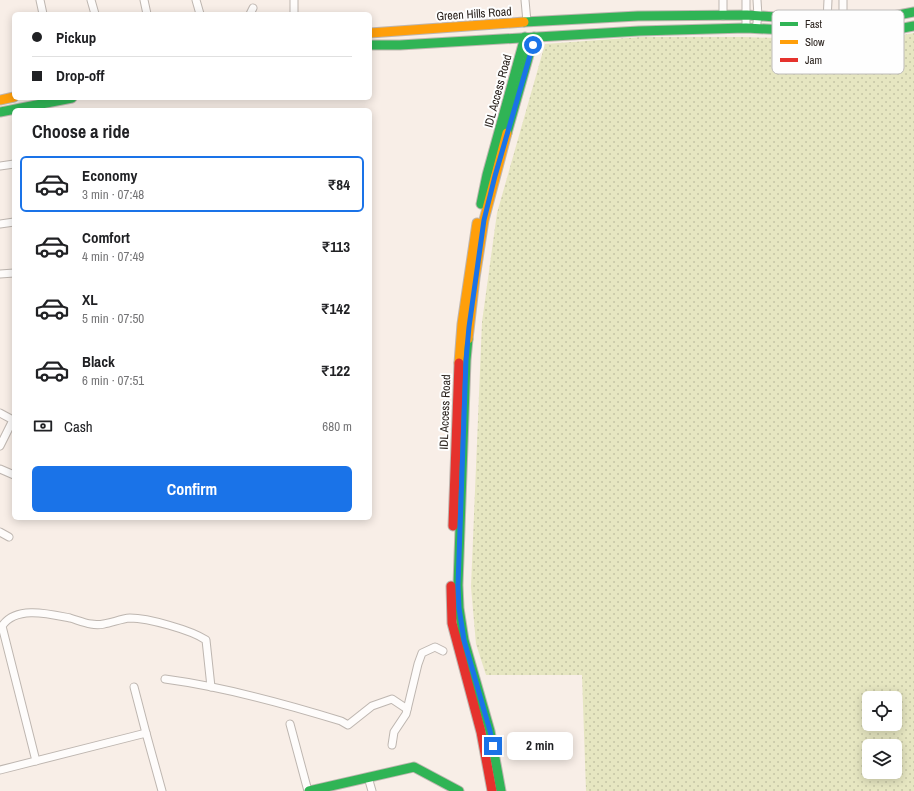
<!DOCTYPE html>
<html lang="en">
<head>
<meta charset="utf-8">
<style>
	:root { --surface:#fff; --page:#f6f6f6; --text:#202124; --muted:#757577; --line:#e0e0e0; --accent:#1a73e8 }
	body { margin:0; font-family:"Archivo Narrow",sans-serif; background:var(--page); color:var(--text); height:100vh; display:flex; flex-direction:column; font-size:15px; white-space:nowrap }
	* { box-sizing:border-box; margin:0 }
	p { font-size:13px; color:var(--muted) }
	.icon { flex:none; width:22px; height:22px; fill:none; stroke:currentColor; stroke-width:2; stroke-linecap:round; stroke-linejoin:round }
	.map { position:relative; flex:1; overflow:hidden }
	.side { position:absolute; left:12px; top:108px; width:360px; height:412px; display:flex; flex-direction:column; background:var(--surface); border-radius:6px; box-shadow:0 2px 10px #0003 }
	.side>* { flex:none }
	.guide { position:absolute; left:12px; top:12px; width:360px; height:88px; border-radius:6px; box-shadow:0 2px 10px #0003; display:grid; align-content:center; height:88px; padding:0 20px; background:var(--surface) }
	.buttons { position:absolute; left:862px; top:691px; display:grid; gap:8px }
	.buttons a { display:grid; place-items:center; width:40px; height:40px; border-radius:6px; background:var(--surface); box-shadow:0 2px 10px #0003; font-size:20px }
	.end { position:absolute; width:18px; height:18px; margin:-9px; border:5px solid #1a73e8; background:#fff; box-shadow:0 0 0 2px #fff }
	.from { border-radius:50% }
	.bubble { position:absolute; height:28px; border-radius:6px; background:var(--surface); box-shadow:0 2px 10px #0003; font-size:13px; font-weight:700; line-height:28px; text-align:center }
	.guide b { display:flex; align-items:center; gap:14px; height:38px; font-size:15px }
	.guide b+b { border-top:1px solid var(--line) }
	.guide i { width:10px; height:10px; background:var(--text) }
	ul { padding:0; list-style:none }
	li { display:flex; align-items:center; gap:12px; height:56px; margin:0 8px 6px; padding:0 12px; border:2px solid transparent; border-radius:6px }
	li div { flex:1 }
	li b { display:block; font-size:15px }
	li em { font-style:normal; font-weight:700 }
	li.on { border-color:var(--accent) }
	li>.icon { width:36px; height:36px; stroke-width:1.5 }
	h2 { padding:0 20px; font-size:18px; line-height:48px }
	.pay { display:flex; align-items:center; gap:10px; height:44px; padding:0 20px; font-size:15px }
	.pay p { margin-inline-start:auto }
	.button { display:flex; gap:8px; margin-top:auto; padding:8px 20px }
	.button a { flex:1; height:46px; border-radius:6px; background:var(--accent); color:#fff; font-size:16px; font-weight:700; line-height:46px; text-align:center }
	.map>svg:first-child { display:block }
	.green { fill:url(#green-dots); fill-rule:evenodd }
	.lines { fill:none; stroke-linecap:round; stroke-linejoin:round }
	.street-casing { stroke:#beb6b0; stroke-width:9 }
	.fast-casing { stroke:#beb6b0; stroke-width:11 }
	.slow-casing { stroke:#beb6b0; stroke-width:11 }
	.jam-casing { stroke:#beb6b0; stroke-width:11 }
	.street { stroke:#fefcfb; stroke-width:7 }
	.fast { stroke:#30b455; stroke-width:9 }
	.slow { stroke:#ff9f0a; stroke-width:9 }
	.jam { stroke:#e5322d; stroke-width:9 }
	.route { stroke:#1a73e8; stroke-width:5 }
	.labels { text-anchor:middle; stroke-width:4; stroke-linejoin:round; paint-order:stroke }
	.street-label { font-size:12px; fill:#2a221d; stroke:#fefefe }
	.key { fill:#fefefe; stroke:#bebcba; stroke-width:1 }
	.key-label { font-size:11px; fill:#2a221d }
</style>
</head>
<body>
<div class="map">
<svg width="914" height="791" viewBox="0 0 914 791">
	<defs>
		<pattern id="green-dots" width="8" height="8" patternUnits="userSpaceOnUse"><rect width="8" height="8" fill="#e6e6c1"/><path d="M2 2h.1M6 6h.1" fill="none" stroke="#c5c5a5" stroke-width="1.8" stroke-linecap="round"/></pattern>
	</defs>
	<rect width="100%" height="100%" fill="#f8eee7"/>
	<!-- green -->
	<path class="green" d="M914,33V791H586L582,675H486L476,644L471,587L482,322L497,213L545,44L641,37H744L872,41ZM869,698H895V724H869ZM869,746H895V772H869Z"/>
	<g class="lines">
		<!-- street casing -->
		<g class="street-casing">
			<g id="street">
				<path d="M40,0L43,14"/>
				<path d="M91,0L95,14"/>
				<path d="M144,0L147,14"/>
				<path d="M196,0L200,14"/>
				<path d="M525,0L527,22"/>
				<path d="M723,0V16"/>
				<path d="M746,0V28"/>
				<path d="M843,0V22"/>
				<path d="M250,14L253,8"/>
				<path d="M294,14V0"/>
				<path d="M827,21L828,0"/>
				<path d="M756,29L758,16L757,0"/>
				<path d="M0,166L14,164"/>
				<path d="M0,224L14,222"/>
				<path d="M0,274L14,273"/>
				<path d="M0,413L13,420L0,446"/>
				<path d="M0,469L14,475"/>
				<path d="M0,532L9,537"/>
				<path d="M165,679C225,687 283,703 341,721L348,725L372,706L392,699L407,709"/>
				<path d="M134,687L146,733"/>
				<path d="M290,724L308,791"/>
				<path d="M392,745L394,732L406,714L418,664L422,653L435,647L443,651"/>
				<path d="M36,761L2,626C16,605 50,614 70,618C77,620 84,623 91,624C105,627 117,619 130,618C148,618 191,630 206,640L211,687"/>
				<path d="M0,770L146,733L162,791"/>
				<path d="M368,777L372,791"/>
			</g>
		</g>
		<!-- fast casing -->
		<g class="fast-casing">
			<g id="fast">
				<path d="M524,22L638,16L747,15L843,22H862L914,12"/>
				<path d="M370,45H400L639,31L746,28L863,34L883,32L914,26"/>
				<path d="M0,112L72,98"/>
				<path d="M507,133L534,37"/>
				<path d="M481,204L487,175L525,37"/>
				<path d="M468,339L466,360L458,585L459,608L464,640L490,731L501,791"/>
				<path d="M309,791L414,767L459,791"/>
			</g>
		</g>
		<!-- slow casing -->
		<g class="slow-casing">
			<g id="slow">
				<path d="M370,33L524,22"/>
				<path d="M0,100L14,97"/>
				<path d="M468,339L475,278L484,220L507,133"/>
				<path d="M459,363L462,324L477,223"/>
			</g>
		</g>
		<!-- jam casing -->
		<g class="jam-casing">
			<g id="jam">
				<path d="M453,526L459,363"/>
				<path d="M451,586L452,623L481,732L492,791"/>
			</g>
		</g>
		<!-- street -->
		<use href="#street" class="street"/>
		<!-- fast -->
		<use href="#fast" class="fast"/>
		<!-- slow -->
		<use href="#slow" class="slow"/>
		<!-- jam -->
		<use href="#jam" class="jam"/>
	</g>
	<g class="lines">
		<!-- route -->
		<path class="route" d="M493,746L490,731L464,640L459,608L458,585L466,360L469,327L484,220L495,176L533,45"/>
	</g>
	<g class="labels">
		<!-- street labels -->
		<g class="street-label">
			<text transform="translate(474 14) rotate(-4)" y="4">Green Hills Road</text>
			<text transform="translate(498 91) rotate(-75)" y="4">IDL Access Road</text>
			<text transform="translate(445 412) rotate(-88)" y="4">IDL Access Road</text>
		</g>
	</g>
	<!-- legend -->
	<rect x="772" y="10" width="132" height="64" rx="6" class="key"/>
	<rect x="780" y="22" width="18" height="4" fill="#30b455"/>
	<rect x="780" y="40" width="18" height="4" fill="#ff9f0a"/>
	<rect x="780" y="58" width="18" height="4" fill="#e5322d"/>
	<g class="key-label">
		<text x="805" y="28">Fast</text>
		<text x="805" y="46">Slow</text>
		<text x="805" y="64">Jam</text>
	</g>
</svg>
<div class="buttons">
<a><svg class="icon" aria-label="locate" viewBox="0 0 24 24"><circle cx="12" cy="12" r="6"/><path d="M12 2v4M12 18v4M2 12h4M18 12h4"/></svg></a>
<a><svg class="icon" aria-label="layers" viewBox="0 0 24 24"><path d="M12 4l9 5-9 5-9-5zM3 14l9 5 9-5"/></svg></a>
</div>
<i class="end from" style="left:533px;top:45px"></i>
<i class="end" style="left:493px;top:746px"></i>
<div class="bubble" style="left:507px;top:732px;width:66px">2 min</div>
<div class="guide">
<b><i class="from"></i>Pickup</b>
<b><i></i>Drop-off</b>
</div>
<section class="side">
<h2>Choose a ride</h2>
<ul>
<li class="on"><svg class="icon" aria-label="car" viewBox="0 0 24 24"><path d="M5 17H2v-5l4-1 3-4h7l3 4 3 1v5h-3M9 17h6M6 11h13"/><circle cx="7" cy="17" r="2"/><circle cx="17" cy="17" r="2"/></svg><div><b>Economy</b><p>3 min · 07:48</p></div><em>₹84</em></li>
<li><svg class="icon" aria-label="car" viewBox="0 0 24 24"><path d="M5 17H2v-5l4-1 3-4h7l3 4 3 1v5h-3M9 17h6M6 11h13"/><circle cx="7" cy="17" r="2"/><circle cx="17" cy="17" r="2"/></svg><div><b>Comfort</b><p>4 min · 07:49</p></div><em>₹113</em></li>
<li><svg class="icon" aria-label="car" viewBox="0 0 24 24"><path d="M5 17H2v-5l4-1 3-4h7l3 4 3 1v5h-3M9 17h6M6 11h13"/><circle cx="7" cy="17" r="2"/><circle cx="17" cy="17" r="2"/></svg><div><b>XL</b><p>5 min · 07:50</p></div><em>₹142</em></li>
<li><svg class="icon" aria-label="car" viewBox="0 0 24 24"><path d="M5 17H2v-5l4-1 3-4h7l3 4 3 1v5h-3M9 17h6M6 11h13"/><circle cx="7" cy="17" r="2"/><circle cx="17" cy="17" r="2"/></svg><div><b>Black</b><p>6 min · 07:51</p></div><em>₹122</em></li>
</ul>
<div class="pay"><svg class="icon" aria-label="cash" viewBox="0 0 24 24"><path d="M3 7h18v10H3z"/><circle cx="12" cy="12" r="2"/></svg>Cash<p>680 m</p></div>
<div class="button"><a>Confirm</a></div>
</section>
</div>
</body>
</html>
